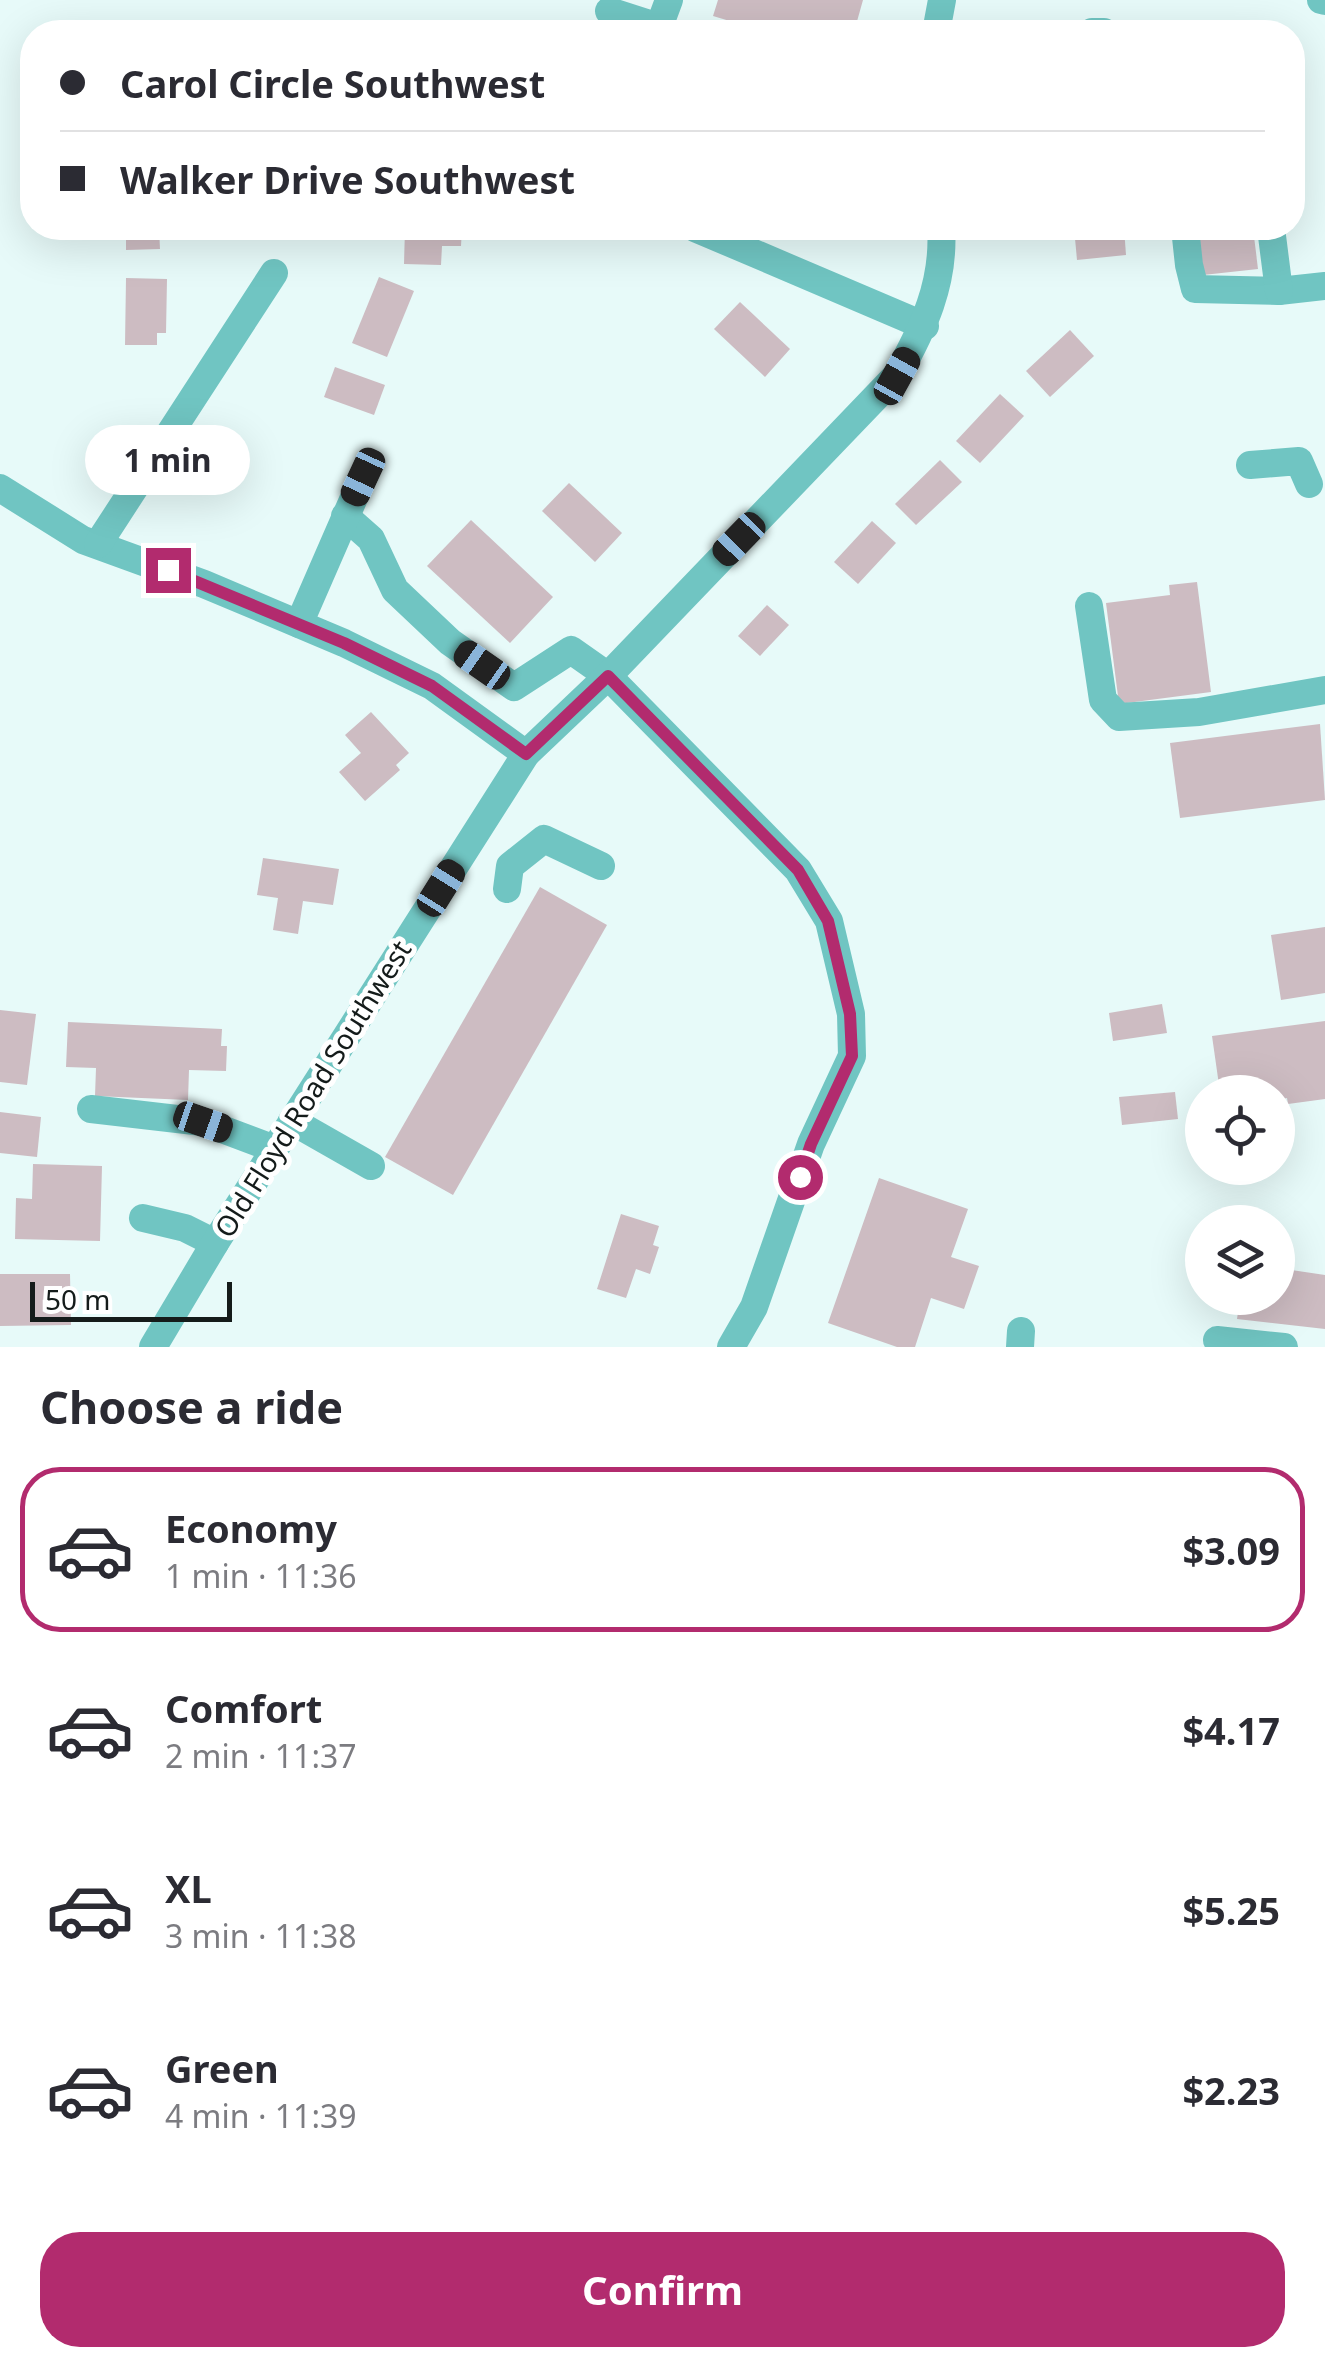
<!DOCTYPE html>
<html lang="en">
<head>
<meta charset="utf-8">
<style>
	:root { --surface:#fff; --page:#f7f7f7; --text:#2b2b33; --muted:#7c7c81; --line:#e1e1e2; --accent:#b22b6e }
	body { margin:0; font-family:"Noto Sans",sans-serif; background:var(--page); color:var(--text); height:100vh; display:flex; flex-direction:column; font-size:38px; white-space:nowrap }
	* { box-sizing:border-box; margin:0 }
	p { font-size:32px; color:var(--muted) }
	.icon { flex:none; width:55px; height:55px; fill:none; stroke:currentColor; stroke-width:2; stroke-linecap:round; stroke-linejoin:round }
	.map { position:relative; height:1347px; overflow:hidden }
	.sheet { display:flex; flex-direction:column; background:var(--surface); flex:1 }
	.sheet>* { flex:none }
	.top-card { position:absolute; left:20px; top:20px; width:1285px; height:220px; border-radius:40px; box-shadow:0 10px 40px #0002; display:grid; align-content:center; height:220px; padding:0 40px; background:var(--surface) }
	.tools { position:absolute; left:1185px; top:1075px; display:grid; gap:20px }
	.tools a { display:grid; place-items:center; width:110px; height:110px; border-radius:50%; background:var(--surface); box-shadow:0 10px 40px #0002; font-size:50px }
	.scale { position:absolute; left:30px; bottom:25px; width:202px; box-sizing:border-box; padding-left:10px; border:5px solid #141b1a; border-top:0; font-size:28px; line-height:35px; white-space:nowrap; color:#141b1a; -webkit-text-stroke:8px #fff; paint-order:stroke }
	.end { position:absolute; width:45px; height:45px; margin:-22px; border:12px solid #b22b6e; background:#fff; box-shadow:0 0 0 5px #fff }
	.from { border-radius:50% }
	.bubble { position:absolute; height:70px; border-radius:35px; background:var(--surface); box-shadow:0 10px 40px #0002; font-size:32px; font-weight:700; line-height:70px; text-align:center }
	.car { position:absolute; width:30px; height:60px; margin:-30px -15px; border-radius:12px; box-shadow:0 0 8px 2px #0007; background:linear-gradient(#222 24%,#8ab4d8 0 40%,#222 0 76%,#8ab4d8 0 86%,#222 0) }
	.top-card b { display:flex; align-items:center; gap:35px; height:95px; font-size:38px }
	.top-card b+b { border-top:2px solid var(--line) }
	.top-card i { width:25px; height:25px; background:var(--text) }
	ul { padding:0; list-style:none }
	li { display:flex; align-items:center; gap:30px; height:165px; margin:0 20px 15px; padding:0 20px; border:5px solid transparent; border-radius:40px }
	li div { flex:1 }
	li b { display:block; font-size:38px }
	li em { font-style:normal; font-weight:700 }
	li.active { border-color:var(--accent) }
	li>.icon { width:90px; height:90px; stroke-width:1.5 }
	h2 { padding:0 40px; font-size:45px; line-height:120px }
	.primary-button { display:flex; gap:20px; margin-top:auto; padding:20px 40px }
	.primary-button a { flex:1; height:115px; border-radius:40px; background:var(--accent); color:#fff; font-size:40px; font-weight:700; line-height:115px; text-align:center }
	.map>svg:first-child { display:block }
	.building { fill:#cdbcc2 }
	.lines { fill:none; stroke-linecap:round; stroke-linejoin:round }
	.minor { stroke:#70c5c2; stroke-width:28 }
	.route { stroke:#b22b6e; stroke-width:12 }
	.labels { text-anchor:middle; stroke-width:10; stroke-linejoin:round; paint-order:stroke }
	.street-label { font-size:28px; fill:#141b1a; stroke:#fff }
</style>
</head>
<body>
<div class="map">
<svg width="1325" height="1347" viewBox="0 0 1325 1347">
	<rect width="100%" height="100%" fill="#e7faf9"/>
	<!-- building -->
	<g class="building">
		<path d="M718,0H863L854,32H730L733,22L713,16Z"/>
		<path d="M126,228H159L160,249L126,250Z"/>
		<path d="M405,228H462L461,246H442L441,265L404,264Z"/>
		<path d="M761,228H798L795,238Z"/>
		<path d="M1074,228H1124L1126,255L1077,260Z"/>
		<path d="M1197,228H1253L1258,269L1203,275Z"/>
		<path d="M379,277L414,291L387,357L352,343Z"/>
		<path d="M126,278L167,279L166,333H157V345H125Z"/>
		<path d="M740,302L790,349L765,377L714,329Z"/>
		<path d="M1070,330L1094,356L1050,397L1026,371Z"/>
		<path d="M335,367L385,385L374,415L324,397Z"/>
		<path d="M1000,394L1024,416L980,463L956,441Z"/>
		<path d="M940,460L962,482L916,525L895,504Z"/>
		<path d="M569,483L622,533L595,562L542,511Z"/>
		<path d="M471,520L553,597L510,643L427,566Z"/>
		<path d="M872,521L896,543L858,584L834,562Z"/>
		<path d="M1197,582L1211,692L1119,704L1106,603L1170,595L1169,585Z"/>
		<path d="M767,605L789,625L760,656L738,636Z"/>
		<path d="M371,712L409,753L396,765L400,770L365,801L339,772L361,753L345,735Z"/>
		<path d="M1320,724L1325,800L1180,818L1170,743Z"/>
		<path d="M263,858L339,869L333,905L303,901L298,934L273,930L278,898L257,895Z"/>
		<path d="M540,887L607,925L453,1195L385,1157Z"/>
		<path d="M1325,927V993L1281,1000L1271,935Z"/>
		<path d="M1162,1004L1167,1033L1113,1041L1109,1013Z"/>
		<path d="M0,1010L36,1014L27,1085L0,1082Z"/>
		<path d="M1325,1021V1099L1288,1104L1287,1098L1278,1100V1092H1220L1212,1036Z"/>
		<path d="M68,1022L222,1029L221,1046H227L226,1071L189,1070L188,1100L95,1096L96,1068L66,1067Z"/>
		<path d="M1175,1092L1178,1119L1122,1125L1119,1097Z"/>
		<path d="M0,1112L41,1117L37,1157L0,1153Z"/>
		<path d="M33,1164L102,1166L100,1241L15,1239L16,1198L32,1199Z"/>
		<path d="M879,1178L968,1209L951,1257L979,1266L964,1309L931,1298L915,1347H897L828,1323Z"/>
		<path d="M621,1214L659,1226L653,1245L659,1247L650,1274L636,1269L626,1298L597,1289Z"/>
		<path d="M1278,1268L1325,1275V1329L1237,1319L1240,1298H1278Z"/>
		<path d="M0,1274H70L71,1325L0,1326Z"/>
	</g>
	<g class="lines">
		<!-- minor -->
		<g class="minor">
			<path d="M1321,0L1325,1"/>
			<path d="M609,11L659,27L669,0"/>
			<path d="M936,32L942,0"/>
			<path d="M1092,32H1104"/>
			<path d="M695,228L925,326"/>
			<path d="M1185,228L1189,265L1195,289L1279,291L1325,286"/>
			<path d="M1271,228L1279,291"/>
			<path d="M1250,465L1299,461L1309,484"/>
			<path d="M0,488L83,540L204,584L344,643L432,686L526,754"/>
			<path d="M345,516L371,539L395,590L450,642L514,687L571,650L608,676L798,870L829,921L851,1014L852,1056L811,1144L754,1307L731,1347"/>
			<path d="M98,544L274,273"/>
			<path d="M1089,606L1103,700L1119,717L1199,712L1325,690"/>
			<path d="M299,624L363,477"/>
			<path d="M507,889L510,866L544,839L601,866"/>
			<path d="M91,1109L203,1122L275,1149"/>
			<path d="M292,1121L371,1166"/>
			<path d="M143,1218L185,1228L215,1243"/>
			<path d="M1217,1340L1284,1347"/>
			<path d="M153,1347L215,1243L526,754L608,676L897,375C923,329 945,283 941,228"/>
			<path d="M1020,1347L1021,1331"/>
		</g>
	</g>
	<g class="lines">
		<!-- route -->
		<path class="route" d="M168,570L344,643L432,686L526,754L608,676L798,870L828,921L850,1014L852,1056L811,1144L800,1177"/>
	</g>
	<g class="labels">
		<!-- street labels -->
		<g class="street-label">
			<text transform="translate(313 1089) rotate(-58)" y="10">Old Floyd Road Southwest</text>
		</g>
	</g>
</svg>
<div class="tools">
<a><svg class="icon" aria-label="locate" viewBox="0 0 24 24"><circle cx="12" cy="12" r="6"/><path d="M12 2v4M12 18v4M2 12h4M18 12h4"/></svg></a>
<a><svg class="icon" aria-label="layers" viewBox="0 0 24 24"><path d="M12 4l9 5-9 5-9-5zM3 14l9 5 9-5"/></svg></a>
</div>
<div class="scale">50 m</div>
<i class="end from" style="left:800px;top:1177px"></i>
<i class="end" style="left:168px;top:570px"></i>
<div class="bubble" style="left:85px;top:425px;width:165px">1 min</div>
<i class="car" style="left:897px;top:376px;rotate:29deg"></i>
<i class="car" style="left:363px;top:477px;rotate:205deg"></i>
<i class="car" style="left:739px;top:539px;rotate:224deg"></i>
<i class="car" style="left:482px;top:665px;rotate:305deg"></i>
<i class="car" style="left:441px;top:888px;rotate:32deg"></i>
<i class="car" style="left:203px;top:1122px;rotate:109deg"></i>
<div class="top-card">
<b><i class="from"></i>Carol Circle Southwest</b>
<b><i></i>Walker Drive Southwest</b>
</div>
</div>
<section class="sheet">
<h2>Choose a ride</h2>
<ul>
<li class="active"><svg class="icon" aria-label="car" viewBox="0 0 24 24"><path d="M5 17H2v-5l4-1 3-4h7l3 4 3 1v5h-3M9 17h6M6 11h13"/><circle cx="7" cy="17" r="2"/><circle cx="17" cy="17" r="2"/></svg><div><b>Economy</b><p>1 min · 11:36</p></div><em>$3.09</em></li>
<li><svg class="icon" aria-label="car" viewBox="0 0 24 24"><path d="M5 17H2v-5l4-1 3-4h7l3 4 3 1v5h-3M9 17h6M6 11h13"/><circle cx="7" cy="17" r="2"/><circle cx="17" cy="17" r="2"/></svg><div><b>Comfort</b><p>2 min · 11:37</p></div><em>$4.17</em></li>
<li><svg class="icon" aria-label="car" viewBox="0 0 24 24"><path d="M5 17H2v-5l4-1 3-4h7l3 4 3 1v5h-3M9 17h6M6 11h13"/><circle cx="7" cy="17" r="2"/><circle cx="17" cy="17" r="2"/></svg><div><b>XL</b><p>3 min · 11:38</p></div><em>$5.25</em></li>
<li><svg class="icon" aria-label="car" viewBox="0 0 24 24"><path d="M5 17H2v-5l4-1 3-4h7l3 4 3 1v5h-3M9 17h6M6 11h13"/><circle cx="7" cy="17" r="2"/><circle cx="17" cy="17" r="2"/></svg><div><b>Green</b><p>4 min · 11:39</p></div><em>$2.23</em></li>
</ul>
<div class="primary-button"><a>Confirm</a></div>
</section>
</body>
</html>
